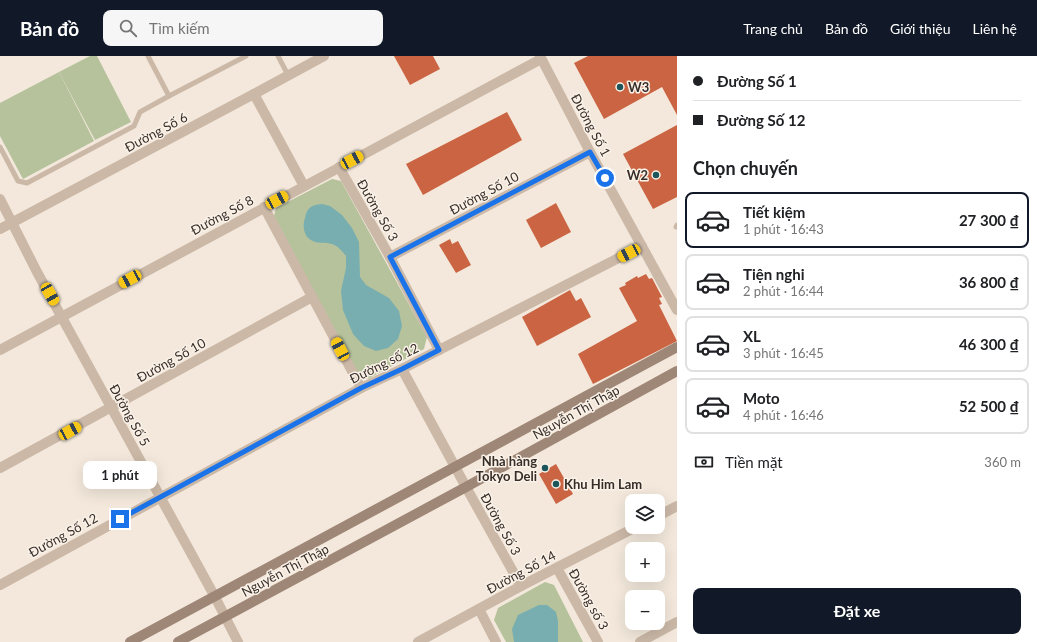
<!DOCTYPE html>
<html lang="vi">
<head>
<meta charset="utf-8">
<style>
	:root { --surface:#fff; --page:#f6f6f6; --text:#202124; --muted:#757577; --line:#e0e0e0; --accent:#111827 }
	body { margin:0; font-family:Lato,sans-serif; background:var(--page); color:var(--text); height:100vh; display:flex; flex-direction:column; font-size:15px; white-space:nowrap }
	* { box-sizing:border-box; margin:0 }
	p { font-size:13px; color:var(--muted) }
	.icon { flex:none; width:22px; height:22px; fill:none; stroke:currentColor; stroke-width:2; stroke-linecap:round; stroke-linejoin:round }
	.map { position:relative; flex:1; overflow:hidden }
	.sheet { display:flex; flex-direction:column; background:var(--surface); width:360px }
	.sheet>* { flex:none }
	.hud { display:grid; align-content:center; height:88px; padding:0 16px; background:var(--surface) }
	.controls { position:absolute; left:625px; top:438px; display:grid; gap:8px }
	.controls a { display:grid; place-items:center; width:40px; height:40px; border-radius:8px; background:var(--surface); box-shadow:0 4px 16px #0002; font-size:20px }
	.end { position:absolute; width:18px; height:18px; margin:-9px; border:5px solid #1a73e8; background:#fff; box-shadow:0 0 0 2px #fff }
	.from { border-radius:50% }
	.bubble { position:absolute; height:28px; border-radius:8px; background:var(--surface); box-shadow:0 4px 16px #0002; font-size:13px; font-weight:700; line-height:28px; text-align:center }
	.car { position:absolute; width:12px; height:24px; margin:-12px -6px; border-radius:5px; box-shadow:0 0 3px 1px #0007; background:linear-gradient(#f5c518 24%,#345 0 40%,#f5c518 0 76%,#345 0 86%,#f5c518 0) }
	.hud b { display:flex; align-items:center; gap:14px; height:38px; font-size:15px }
	.hud b+b { border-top:1px solid var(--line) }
	.hud i { width:10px; height:10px; background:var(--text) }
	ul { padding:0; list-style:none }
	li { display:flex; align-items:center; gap:12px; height:56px; margin:0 8px 6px; padding:0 8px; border:2px solid var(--line); border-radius:8px }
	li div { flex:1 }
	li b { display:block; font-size:15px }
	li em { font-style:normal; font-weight:700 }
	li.active { border-color:var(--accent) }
	li>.icon { width:36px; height:36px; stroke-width:1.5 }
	h2 { padding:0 16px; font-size:18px; line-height:48px }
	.pay { display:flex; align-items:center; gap:10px; height:44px; padding:0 16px; font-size:15px }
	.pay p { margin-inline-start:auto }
	.primary-button { display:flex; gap:8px; margin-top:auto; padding:8px 16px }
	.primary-button a { flex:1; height:46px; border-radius:8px; background:var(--accent); color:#fff; font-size:16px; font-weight:700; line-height:46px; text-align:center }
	header { display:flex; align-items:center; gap:24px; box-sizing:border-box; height:56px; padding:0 20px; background:var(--accent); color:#fff }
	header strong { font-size:19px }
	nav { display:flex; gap:22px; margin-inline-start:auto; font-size:14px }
	.search { width:280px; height:36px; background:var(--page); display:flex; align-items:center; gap:10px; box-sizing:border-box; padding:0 14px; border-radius:8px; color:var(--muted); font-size:15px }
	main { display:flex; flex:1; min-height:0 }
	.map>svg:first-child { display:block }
	.green { fill:#b5c29b }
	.water { fill:#79aeb1 }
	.building { fill:#ca6442 }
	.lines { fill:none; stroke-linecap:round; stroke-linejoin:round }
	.service { stroke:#cbb8a7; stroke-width:5 }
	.minor { stroke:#cbb8a7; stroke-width:10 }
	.secondary { stroke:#9f8778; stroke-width:10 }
	.route { stroke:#1a73e8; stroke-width:5 }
	.poi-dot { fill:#1c565a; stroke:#faf2e8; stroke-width:1.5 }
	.labels { text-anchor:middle; stroke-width:3; stroke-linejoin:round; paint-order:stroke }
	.poi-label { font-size:13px; font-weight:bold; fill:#372d28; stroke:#faf2e8; text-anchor:start }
	.street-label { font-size:13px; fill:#372d28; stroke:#faf2e8 }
</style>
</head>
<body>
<header>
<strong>Bản đồ</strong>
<div class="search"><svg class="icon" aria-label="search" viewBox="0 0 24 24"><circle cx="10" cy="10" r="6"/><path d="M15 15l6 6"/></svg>Tìm kiếm</div>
<nav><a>Trang chủ</a><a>Bản đồ</a><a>Giới thiệu</a><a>Liên hệ</a></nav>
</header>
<main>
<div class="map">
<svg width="677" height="586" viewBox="0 0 677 586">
	<rect width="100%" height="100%" fill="#f3e8db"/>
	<!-- green -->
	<g class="green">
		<path d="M90,0H97L131,66L95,84L59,16Z"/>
		<path d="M59,16L94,85L23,123L0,80V47Z"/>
		<path d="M332,123L341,125L427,281L424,293L368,323L357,316L274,160L276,152Z"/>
		<path d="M545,526L554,529L583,586H506L494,564L498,552Z"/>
	</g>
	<!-- water -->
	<g class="water">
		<path d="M322,148L330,150L342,159L352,172L359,186L360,221L366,229L389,242L399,255L402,270L398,283L388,292L376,295L364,290L353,278L343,254L341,235L346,212V200C342,195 338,190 332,188C326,186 319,188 313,185C304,182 302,170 305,162C307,151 312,149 322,148Z"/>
		<path d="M539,549H547L556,556L558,565V586H514L512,573L518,559Z"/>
	</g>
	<!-- building -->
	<g class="building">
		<path d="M394,0H433L440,13L410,29Z"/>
		<path d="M588,0H677V59L662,31L604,63L574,7Z"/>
		<path d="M507,56L522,84L423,139L406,108Z"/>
		<path d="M677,69V141L653,153L623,98Z"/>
		<path d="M556,147L571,176L541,192L526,164Z"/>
		<path d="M450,183L452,188L458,185L471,209L456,217L439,189Z"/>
		<path d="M646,218L649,223L652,222L662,241L659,242L662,248L659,249L677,285L593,328L578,298L637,265L619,232L626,229L625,227L637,220L638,222Z"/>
		<path d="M570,234L576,245L581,242L591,261L537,290L522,261Z"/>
		<path d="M556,408L573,438L556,448L539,418Z"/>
	</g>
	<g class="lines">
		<!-- service -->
		<g class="service">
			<path d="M278,0L288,19"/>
			<path d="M169,40L246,0"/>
			<path d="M0,91L18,125L27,127L134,70L140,56L169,40L148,0"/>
			<path d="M676,171L677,169"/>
		</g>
		<!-- minor -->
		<g class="minor">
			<path d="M540,0L590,96L677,254"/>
			<path d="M254,38L304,130"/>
			<path d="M339,111L390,201L439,294"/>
			<path d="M0,143L37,216L215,541L238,586"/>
			<path d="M264,151L361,332"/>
			<path d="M0,173L254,38L324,0"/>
			<path d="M390,201L590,96"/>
			<path d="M0,294L541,3"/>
			<path d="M402,313L466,431L521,530"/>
			<path d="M0,412L312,241"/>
			<path d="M658,460L677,450"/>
			<path d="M557,512L598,586"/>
			<path d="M0,529L361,332L402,313L642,190"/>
			<path d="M479,553L496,586"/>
			<path d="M418,586L521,530L636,471"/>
			<path d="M640,586L677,566"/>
		</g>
		<!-- secondary -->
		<g class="secondary">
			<path d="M130,586L677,291"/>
			<path d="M178,586L466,431L677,315"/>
		</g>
	</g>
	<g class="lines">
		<!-- route -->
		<path class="route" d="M120,463L361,332L402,313L439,294L390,201L590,96L605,122"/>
	</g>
	<!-- markers -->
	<g class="poi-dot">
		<circle cx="620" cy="31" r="4"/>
		<circle cx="656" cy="119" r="4"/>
		<circle cx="545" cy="412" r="4"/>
		<circle cx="556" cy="428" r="4"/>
	</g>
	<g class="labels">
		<!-- poi labels -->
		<g class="poi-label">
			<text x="628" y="36">W3</text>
			<text x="648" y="124" text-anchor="end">W2</text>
			<text x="537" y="410" text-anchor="end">Nhà hàng<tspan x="537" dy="15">Tokyo Deli</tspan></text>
			<text x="564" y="433">Khu Him Lam</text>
		</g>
		<!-- street labels -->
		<g class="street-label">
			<text transform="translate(591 69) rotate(62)" y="5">Đường Số 1</text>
			<text transform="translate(156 76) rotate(-28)" y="5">Đường Số 6</text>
			<text transform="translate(484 137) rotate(-28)" y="5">Đường Số 10</text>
			<text transform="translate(378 154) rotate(60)" y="5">Đường Số 3</text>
			<text transform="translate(222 159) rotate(-28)" y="5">Đường Số 8</text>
			<text transform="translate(171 304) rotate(-29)" y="5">Đường Số 10</text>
			<text transform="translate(384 307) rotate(-26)" y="5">Đường số 12</text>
			<text transform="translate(576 356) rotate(-29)" y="5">Nguyễn Thị Thập</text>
			<text transform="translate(130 359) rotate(61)" y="5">Đường Số 5</text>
			<text transform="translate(501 468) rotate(61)" y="5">Đường Số 3</text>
			<text transform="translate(63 479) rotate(-29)" y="5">Đường Số 12</text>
			<text transform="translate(285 514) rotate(-28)" y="5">Nguyễn Thị Thập</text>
			<text transform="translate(521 516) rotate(-28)" y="5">Đường Số 14</text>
			<text transform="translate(589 543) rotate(61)" y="5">Đường số 3</text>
		</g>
	</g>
</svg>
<div class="controls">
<a><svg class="icon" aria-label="layers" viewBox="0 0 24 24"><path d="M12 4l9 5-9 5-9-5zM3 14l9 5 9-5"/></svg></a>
<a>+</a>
<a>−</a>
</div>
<i class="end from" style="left:605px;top:122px"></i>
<i class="end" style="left:120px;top:463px"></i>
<div class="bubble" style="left:83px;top:405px;width:74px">1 phút</div>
<i class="car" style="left:352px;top:104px;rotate:62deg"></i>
<i class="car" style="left:277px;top:144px;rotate:62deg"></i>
<i class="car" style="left:629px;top:197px;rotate:243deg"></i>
<i class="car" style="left:130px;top:223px;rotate:242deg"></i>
<i class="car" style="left:50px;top:238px;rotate:150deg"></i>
<i class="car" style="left:340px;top:293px;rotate:332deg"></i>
<i class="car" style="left:70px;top:375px;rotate:61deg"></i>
</div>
<section class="sheet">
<div class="hud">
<b><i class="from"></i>Đường Số 1</b>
<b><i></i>Đường Số 12</b>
</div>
<h2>Chọn chuyến</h2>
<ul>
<li class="active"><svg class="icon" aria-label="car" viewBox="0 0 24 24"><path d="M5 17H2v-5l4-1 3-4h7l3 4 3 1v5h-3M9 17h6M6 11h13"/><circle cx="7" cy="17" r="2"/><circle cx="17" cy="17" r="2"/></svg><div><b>Tiết kiệm</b><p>1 phút · 16:43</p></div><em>27 300 ₫</em></li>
<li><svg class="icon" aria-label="car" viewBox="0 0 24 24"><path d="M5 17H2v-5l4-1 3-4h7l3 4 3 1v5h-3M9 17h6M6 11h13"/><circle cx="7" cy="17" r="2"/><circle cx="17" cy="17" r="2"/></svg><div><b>Tiện nghi</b><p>2 phút · 16:44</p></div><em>36 800 ₫</em></li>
<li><svg class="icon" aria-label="car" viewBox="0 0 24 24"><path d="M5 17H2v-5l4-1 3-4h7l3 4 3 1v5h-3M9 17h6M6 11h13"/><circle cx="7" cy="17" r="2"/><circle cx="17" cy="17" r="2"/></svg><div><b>XL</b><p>3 phút · 16:45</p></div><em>46 300 ₫</em></li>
<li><svg class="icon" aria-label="car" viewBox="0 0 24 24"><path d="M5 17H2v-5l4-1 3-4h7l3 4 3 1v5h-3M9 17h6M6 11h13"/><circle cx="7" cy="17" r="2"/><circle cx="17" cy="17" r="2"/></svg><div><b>Moto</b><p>4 phút · 16:46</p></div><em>52 500 ₫</em></li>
</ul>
<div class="pay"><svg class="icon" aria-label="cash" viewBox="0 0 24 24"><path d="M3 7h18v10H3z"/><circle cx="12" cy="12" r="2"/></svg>Tiền mặt<p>360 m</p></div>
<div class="primary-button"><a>Đặt xe</a></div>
</section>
</main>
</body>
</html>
